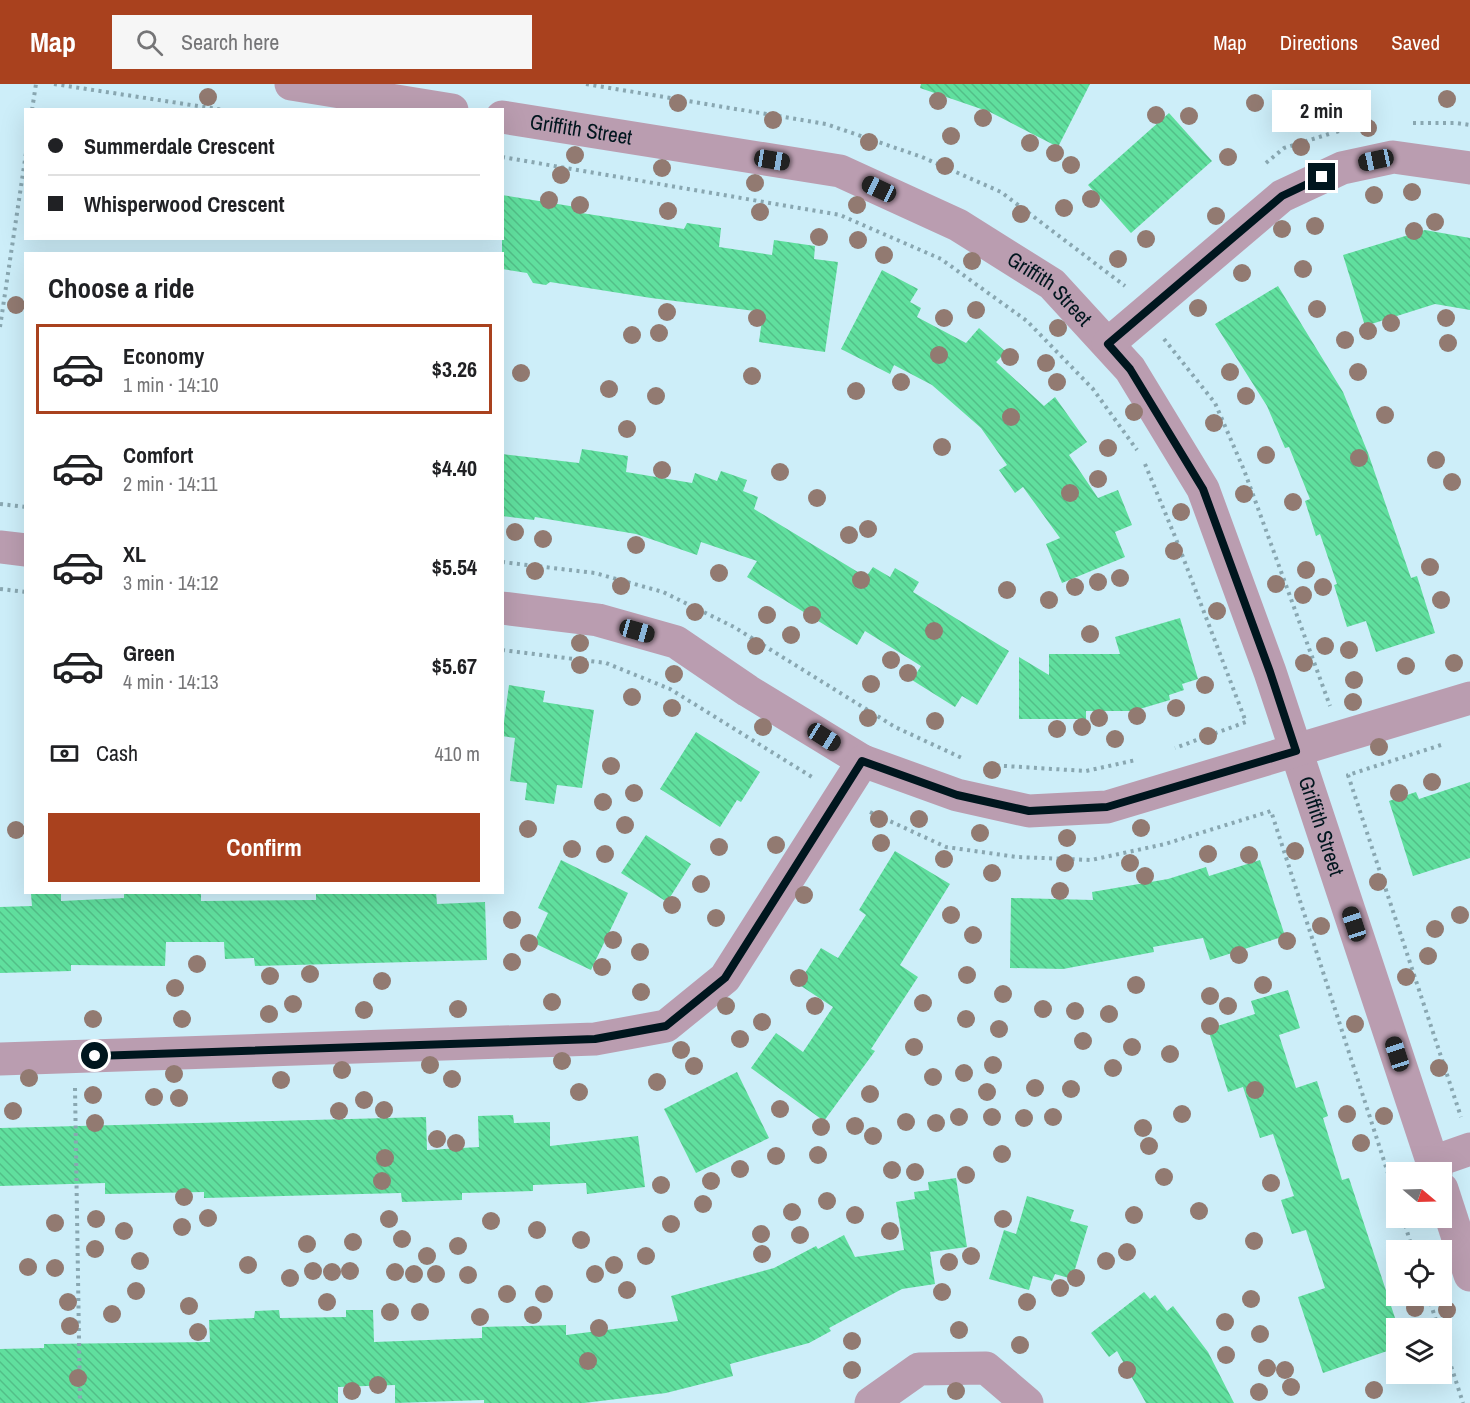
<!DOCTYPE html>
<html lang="en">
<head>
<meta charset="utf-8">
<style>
	:root { --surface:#fff; --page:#f6f6f6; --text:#202124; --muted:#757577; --line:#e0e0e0; --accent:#a9411e }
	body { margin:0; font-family:"Archivo Narrow",sans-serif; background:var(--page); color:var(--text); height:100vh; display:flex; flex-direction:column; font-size:22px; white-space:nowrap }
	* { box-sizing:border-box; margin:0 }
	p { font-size:20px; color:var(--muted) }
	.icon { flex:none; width:33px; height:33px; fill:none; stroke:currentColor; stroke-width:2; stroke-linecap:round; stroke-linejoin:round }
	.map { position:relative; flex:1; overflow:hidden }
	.side { position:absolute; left:24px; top:168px; width:480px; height:642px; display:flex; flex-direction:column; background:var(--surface); border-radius:0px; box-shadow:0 6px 24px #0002 }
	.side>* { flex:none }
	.top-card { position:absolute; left:24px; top:24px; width:480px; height:132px; border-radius:0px; box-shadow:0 6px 24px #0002; display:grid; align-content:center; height:132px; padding:0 24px; background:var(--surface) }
	.needle { width:39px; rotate:109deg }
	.buttons { position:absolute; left:1386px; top:1078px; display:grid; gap:12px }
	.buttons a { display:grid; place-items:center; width:66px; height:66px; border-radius:0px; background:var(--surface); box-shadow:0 6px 24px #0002; font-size:30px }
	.end { position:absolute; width:27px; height:27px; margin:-14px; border:8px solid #00161e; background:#fff; box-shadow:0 0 0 3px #fff }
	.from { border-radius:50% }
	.bubble { position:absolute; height:42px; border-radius:0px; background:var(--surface); box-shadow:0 6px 24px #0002; font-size:20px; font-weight:800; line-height:42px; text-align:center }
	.car { position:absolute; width:18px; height:36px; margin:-18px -9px; border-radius:8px; box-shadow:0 0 4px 2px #0007; background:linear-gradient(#222 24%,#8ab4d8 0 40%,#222 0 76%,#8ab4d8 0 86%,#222 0) }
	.top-card b { display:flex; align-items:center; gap:21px; height:57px; font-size:22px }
	.top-card b+b { border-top:2px solid var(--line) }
	.top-card i { width:15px; height:15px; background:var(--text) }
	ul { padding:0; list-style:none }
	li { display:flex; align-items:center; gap:18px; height:90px; margin:0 12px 9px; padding:0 12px; border:3px solid transparent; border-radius:0px }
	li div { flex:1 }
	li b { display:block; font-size:22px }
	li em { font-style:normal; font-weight:800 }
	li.active { border-color:var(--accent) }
	li>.icon { width:54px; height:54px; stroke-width:1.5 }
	h2 { padding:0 24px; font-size:27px; line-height:72px }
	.pay { display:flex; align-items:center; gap:15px; height:66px; padding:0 24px; font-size:22px }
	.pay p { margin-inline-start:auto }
	.action { display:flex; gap:12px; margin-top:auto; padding:12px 24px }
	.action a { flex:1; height:69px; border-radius:0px; background:var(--accent); color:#fff; font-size:24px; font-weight:800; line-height:69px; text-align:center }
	header { display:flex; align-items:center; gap:36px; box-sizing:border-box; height:84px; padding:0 30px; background:var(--accent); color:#fff }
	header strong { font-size:28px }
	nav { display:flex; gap:33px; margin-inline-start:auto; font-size:21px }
	.search { width:420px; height:54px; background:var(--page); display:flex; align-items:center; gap:15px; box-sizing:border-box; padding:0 21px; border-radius:0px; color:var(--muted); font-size:22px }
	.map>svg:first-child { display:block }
	.building { fill:url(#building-back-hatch) }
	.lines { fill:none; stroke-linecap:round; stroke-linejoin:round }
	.path { stroke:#89a7b1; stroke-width:4; stroke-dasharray:3 4.5; stroke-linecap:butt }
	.minor { stroke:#ba9db0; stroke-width:33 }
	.tree { fill:#927a71 }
	.route { stroke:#00161e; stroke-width:8 }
	.labels { text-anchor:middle; stroke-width:6; stroke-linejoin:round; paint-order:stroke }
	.street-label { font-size:21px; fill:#00161e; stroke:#fff }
</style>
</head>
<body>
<header>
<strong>Map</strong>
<div class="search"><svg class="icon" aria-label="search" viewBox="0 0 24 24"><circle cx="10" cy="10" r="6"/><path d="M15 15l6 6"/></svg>Search here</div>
<nav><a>Map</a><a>Directions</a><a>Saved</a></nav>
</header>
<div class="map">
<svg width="1470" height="1319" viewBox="0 0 1470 1319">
	<defs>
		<pattern id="building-back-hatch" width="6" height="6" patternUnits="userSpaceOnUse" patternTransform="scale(1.5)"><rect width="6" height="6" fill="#60df9e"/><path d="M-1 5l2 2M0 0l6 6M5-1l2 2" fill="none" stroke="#52bf88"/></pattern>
	</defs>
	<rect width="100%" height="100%" fill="#cdeef9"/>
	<!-- building -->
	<g class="building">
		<path d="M921,0H1090L1058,63L990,28L920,4Z"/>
		<path d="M1169,29L1212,77L1131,149L1088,101Z"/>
		<path d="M502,111L576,123L575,128L684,145L687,139L721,144L719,163L772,171L774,156L815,162L814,175L838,178L825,268L759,258L763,228L651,214L550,198L546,201L533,199L527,189L502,185Z"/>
		<path d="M1425,146L1470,154V226L1435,220L1365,242L1343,171Z"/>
		<path d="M882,186L918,205L910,218L921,224L917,233L966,259L979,244L1006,268L996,278L1044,322L1055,313L1087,358L1069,371L1098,414L1118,406L1132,441L1115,448L1125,473L1062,499L1046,460L1060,454L1023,403L1015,409L999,386L1007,381L981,344L932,301L894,281L890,290L841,265Z"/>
		<path d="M1278,202L1343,308L1368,369L1411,494L1417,492L1435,549L1376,568L1366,537L1347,543L1334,501L1337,500L1320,450L1316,452L1305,417L1310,415L1289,363L1285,364L1267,322L1215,240Z"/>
		<path d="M582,365L628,372L626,388L692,399L695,389L717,397L721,387L747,396L743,407L758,413L754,425L866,493L873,483L890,493L895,484L919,498L913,508L1009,567L977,621L962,612L955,623L912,596L921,582L865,547L857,561L747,493L757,477L701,458L697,471L636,450L535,433L534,436L502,432V370L579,379Z"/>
		<path d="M1180,534L1198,595L1182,600L1184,606L1169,611L1170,616L1133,627H1086V635H1019V573L1049,591V570H1120L1115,553Z"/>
		<path d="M509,601L545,607L543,618L594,626L582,704L557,701L554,720L525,716L527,699L510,697L515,654L502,652Z"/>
		<path d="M696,648L760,688L741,718L737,716L720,743L660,705Z"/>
		<path d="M1470,698V774L1413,792L1389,717L1416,708L1419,715Z"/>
		<path d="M646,751L691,780L667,818L621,789Z"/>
		<path d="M895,767L950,800L900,881L918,893L871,965L875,967L824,1037L751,984L776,949L803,968L833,923L798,900L821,864L838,874L866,831L859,826Z"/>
		<path d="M561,776L628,809L591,886L534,859L548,829L538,824Z"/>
		<path d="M1260,776L1285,852L1210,876L1203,854L1153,863L1154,868L1063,885L1010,884L1011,814L1093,816L1092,808L1168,795L1206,783L1209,792Z"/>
		<path d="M124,808H201V817L316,816V808H436L437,820L485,818L487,876L255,882L254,874L225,875L224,858H166L165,882L71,881V887L0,889V823L32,822L31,810L61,809V817L124,814Z"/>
		<path d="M1288,906L1300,944L1279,951L1296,1004L1317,997L1328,1032L1323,1034L1342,1096L1349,1094L1396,1237V1264L1323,1289L1298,1213L1325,1204L1306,1146L1292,1150L1281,1116L1294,1112L1273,1050L1260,1054L1243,1003L1228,1008L1208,945L1255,930L1251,917Z"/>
		<path d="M737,988L769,1054L696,1089L664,1025Z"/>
		<path d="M513,1031L514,1039L550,1038V1062L638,1052L645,1103L587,1110L586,1099L533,1101V1107L462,1109V1116L402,1118L401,1109L204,1114V1108L105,1110V1099L0,1102V1044L426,1033L427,1066L479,1063L478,1032Z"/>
		<path d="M956,1094L967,1163L930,1168L935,1200L902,1205L829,1244L831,1247L809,1259L730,1280L733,1292L666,1309L584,1319H484V1316L395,1319V1301L338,1303V1319H0V1265L44,1264V1260L210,1258L209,1236L254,1234L255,1227L279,1226L280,1234L346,1233V1226H373L374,1258L482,1254V1243L566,1241V1251L678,1237L671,1212L774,1184L816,1162L818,1165L844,1151L855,1173L904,1166L896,1118L915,1115L914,1108L929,1106L928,1098Z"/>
		<path d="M1027,1112L1074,1126L1070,1137L1088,1142L1072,1195L1055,1190L1052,1197L1033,1192L1029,1206L989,1195L1004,1146L1016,1150Z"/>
		<path d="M1144,1208L1150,1215L1155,1211L1167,1227L1173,1222L1208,1268L1234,1319H1146L1117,1267L1109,1273L1091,1249Z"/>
	</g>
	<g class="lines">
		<!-- path -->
		<g class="path">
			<path d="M54,0L224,26"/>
			<path d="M586,0L826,40L922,73L1001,108L1125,202"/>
			<path d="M32,26L36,0"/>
			<path d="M1413,39H1456L1470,41"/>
			<path d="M1336,48L1362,40H1375"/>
			<path d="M502,73L840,131L941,175L1027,237L1093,305L1137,366"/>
			<path d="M1266,79L1284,64L1329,50"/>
			<path d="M0,243L26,69"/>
			<path d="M1164,255L1215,319L1244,386L1330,622"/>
			<path d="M1145,380L1176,455L1246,638L1175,664"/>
			<path d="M0,420L26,423"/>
			<path d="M502,478L595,489L663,508L734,543L895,643L962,674"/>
			<path d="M0,505L26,508"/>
			<path d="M502,566L606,579L670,605L812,693"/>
			<path d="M1441,661L1348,691L1461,1033"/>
			<path d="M989,681L1086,687L1136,676"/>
			<path d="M870,728L946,763L1017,773L1091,776L1165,760L1271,727L1396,1114"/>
			<path d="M75,1004L80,1319"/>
			<path d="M1403,1134L1413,1167"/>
			<path d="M1428,1212L1439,1245"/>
			<path d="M1442,1254L1463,1319"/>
		</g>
		<!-- minor -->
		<g class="minor">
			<path d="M291,0L452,26"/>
			<path id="s1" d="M502,33L840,87L958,141L1052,200L1130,285L1203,405L1270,588L1436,1089"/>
			<path d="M1108,260L1282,112L1342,84L1393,73L1470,84"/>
			<path d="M0,463L26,466"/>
			<path d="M502,524L598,536L676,558L748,607L863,677L957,711L1029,727L1107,723L1470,614"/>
			<path d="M0,975L595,955L666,942L725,894L863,677"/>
			<path d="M1433,1078L1470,1065"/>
			<path d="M1442,1105L1470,1191"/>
			<path d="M871,1319L919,1285L986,1284L1027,1319"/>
		</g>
	</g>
	<!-- trees -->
	<g class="tree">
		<circle cx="208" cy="13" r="9"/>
		<circle cx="1447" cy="15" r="9"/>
		<circle cx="938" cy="17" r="9"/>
		<circle cx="678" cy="19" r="9"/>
		<circle cx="1255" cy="19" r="9"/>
		<circle cx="1156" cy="31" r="9"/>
		<circle cx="1189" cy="32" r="9"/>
		<circle cx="983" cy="34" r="9"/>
		<circle cx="773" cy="36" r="9"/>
		<circle cx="1368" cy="44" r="9"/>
		<circle cx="951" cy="52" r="9"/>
		<circle cx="869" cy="58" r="9"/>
		<circle cx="1030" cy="59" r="9"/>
		<circle cx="1301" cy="63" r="9"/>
		<circle cx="1055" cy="69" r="9"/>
		<circle cx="575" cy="71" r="9"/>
		<circle cx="1228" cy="73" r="9"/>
		<circle cx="1071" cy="81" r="9"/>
		<circle cx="945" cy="82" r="9"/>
		<circle cx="662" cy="84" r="9"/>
		<circle cx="561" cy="91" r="9"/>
		<circle cx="755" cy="99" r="9"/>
		<circle cx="1412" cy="108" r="9"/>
		<circle cx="1374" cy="111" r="9"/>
		<circle cx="1091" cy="115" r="9"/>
		<circle cx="549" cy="116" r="9"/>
		<circle cx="580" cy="121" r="9"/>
		<circle cx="857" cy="121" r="9"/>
		<circle cx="1064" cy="124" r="9"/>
		<circle cx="668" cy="127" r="9"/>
		<circle cx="760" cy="128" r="9"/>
		<circle cx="1021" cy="130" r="9"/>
		<circle cx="1216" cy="132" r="9"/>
		<circle cx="1435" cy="138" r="9"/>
		<circle cx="1315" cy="142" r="9"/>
		<circle cx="1282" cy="145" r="9"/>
		<circle cx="1414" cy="147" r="9"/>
		<circle cx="819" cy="153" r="9"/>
		<circle cx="1146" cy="155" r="9"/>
		<circle cx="858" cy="156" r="9"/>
		<circle cx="884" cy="171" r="9"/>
		<circle cx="1118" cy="175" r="9"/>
		<circle cx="972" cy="177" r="9"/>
		<circle cx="1303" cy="185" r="9"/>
		<circle cx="1242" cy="189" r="9"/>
		<circle cx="16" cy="221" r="9"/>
		<circle cx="1198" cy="224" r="9"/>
		<circle cx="1317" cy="225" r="9"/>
		<circle cx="976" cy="226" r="9"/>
		<circle cx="667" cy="228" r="9"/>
		<circle cx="757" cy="234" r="9"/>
		<circle cx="944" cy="234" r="9"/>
		<circle cx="1446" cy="234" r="9"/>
		<circle cx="1391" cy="239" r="9"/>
		<circle cx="1058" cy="244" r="9"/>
		<circle cx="1368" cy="247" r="9"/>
		<circle cx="659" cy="249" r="9"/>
		<circle cx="632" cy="251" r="9"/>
		<circle cx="1345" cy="256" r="9"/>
		<circle cx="1448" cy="259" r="9"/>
		<circle cx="939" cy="271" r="9"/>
		<circle cx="1010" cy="273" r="9"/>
		<circle cx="1046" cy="279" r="9"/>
		<circle cx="1230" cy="288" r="9"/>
		<circle cx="1358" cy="288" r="9"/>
		<circle cx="521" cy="289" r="9"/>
		<circle cx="752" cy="292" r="9"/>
		<circle cx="901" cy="298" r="9"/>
		<circle cx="1057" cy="298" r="9"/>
		<circle cx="609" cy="305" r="9"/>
		<circle cx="856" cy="307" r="9"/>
		<circle cx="656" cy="312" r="9"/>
		<circle cx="1246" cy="312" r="9"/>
		<circle cx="1134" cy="328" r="9"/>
		<circle cx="1385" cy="331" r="9"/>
		<circle cx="1011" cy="333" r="9"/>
		<circle cx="1214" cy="339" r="9"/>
		<circle cx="627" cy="345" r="9"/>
		<circle cx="942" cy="363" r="9"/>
		<circle cx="1108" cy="364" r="9"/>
		<circle cx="1266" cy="371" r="9"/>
		<circle cx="1359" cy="374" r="9"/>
		<circle cx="1436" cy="376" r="9"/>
		<circle cx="662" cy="386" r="9"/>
		<circle cx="780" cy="388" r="9"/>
		<circle cx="1098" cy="395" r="9"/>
		<circle cx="1452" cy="398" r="9"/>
		<circle cx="1070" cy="409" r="9"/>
		<circle cx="1244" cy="410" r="9"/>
		<circle cx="817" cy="414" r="9"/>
		<circle cx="1293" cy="418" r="9"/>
		<circle cx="1181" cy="428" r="9"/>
		<circle cx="868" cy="445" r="9"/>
		<circle cx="515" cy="448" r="9"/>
		<circle cx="849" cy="451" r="9"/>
		<circle cx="543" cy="455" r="9"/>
		<circle cx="636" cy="461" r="9"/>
		<circle cx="1174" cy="467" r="9"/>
		<circle cx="1430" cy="483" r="9"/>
		<circle cx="1306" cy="486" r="9"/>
		<circle cx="535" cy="487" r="9"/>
		<circle cx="719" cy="489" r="9"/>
		<circle cx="1120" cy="494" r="9"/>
		<circle cx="861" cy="496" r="9"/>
		<circle cx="1098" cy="498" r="9"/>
		<circle cx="1276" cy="500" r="9"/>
		<circle cx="621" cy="502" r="9"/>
		<circle cx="1075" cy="503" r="9"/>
		<circle cx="1323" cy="503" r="9"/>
		<circle cx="1007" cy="506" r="9"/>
		<circle cx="1303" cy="511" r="9"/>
		<circle cx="1049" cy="516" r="9"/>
		<circle cx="1441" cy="516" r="9"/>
		<circle cx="1217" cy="527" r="9"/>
		<circle cx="695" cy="528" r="9"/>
		<circle cx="767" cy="531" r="9"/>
		<circle cx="812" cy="531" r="9"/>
		<circle cx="934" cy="547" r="9"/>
		<circle cx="1090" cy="550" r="9"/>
		<circle cx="791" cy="551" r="9"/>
		<circle cx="580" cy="559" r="9"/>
		<circle cx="756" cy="562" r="9"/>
		<circle cx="1325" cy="562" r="9"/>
		<circle cx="1349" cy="566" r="9"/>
		<circle cx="891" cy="576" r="9"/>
		<circle cx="1304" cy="579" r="9"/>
		<circle cx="1454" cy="579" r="9"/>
		<circle cx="580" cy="581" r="9"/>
		<circle cx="1406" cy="582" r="9"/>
		<circle cx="908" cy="589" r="9"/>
		<circle cx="674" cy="590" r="9"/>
		<circle cx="1354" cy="596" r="9"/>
		<circle cx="871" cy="600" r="9"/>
		<circle cx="1205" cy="601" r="9"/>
		<circle cx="632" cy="613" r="9"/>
		<circle cx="1353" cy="618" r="9"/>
		<circle cx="672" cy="624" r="9"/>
		<circle cx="1176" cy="624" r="9"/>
		<circle cx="1137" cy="632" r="9"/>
		<circle cx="868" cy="634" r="9"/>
		<circle cx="1099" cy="634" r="9"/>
		<circle cx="935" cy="637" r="9"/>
		<circle cx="763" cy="643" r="9"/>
		<circle cx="1082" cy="643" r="9"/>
		<circle cx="1057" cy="645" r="9"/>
		<circle cx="1208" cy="652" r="9"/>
		<circle cx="1115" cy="655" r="9"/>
		<circle cx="1379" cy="663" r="9"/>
		<circle cx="611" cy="682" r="9"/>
		<circle cx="992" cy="686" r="9"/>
		<circle cx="1432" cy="698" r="9"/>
		<circle cx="634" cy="709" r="9"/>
		<circle cx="1399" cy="709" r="9"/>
		<circle cx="603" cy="718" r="9"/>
		<circle cx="879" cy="735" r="9"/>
		<circle cx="919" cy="735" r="9"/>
		<circle cx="625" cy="741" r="9"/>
		<circle cx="1141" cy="744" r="9"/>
		<circle cx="528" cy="745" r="9"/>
		<circle cx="16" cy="746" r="9"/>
		<circle cx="980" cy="749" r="9"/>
		<circle cx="1067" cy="754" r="9"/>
		<circle cx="881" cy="759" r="9"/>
		<circle cx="776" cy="761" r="9"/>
		<circle cx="719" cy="763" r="9"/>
		<circle cx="572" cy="765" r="9"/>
		<circle cx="1295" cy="767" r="9"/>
		<circle cx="605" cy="770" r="9"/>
		<circle cx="1208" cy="770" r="9"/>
		<circle cx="1249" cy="771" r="9"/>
		<circle cx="944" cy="775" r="9"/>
		<circle cx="1065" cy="779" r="9"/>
		<circle cx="1130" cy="779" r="9"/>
		<circle cx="992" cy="789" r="9"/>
		<circle cx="1145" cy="792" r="9"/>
		<circle cx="1378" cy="798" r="9"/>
		<circle cx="701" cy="800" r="9"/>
		<circle cx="1060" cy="807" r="9"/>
		<circle cx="804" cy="811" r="9"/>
		<circle cx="672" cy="821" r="9"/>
		<circle cx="951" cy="831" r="9"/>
		<circle cx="1460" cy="831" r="9"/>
		<circle cx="716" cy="834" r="9"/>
		<circle cx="512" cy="836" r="9"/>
		<circle cx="1321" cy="842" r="9"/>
		<circle cx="1435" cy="845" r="9"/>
		<circle cx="973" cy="851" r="9"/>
		<circle cx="613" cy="856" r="9"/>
		<circle cx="1287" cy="857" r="9"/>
		<circle cx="529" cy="859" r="9"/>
		<circle cx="640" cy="868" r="9"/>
		<circle cx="1239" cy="871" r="9"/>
		<circle cx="1428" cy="872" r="9"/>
		<circle cx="512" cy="878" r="9"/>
		<circle cx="197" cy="880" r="9"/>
		<circle cx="602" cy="883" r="9"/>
		<circle cx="310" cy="890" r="9"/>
		<circle cx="967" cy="891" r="9"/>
		<circle cx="270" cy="892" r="9"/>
		<circle cx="1406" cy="893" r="9"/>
		<circle cx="799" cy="894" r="9"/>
		<circle cx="382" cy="897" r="9"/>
		<circle cx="1136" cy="901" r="9"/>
		<circle cx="1263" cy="901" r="9"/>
		<circle cx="175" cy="904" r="9"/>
		<circle cx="641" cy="908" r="9"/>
		<circle cx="1003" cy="910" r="9"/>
		<circle cx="1210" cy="912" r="9"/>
		<circle cx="552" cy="918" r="9"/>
		<circle cx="923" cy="919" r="9"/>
		<circle cx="293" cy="920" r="9"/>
		<circle cx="726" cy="922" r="9"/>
		<circle cx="815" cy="922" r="9"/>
		<circle cx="1228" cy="922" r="9"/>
		<circle cx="458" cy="925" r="9"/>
		<circle cx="1043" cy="925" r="9"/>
		<circle cx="364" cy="926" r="9"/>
		<circle cx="1075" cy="927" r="9"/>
		<circle cx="269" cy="930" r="9"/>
		<circle cx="1109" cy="930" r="9"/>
		<circle cx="93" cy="935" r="9"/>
		<circle cx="182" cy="935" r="9"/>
		<circle cx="966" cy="935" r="9"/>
		<circle cx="762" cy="938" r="9"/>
		<circle cx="1355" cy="940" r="9"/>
		<circle cx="1210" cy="942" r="9"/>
		<circle cx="999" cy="945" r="9"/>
		<circle cx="740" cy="955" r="9"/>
		<circle cx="1083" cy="957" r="9"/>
		<circle cx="914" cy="963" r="9"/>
		<circle cx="1132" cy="963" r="9"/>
		<circle cx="681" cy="966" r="9"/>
		<circle cx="1170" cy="970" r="9"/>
		<circle cx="562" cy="977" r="9"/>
		<circle cx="430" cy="981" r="9"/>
		<circle cx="993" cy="981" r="9"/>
		<circle cx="694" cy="982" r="9"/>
		<circle cx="1113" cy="984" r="9"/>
		<circle cx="1439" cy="984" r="9"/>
		<circle cx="342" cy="986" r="9"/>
		<circle cx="964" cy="989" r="9"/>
		<circle cx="174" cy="990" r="9"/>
		<circle cx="933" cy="993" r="9"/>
		<circle cx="29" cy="994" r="9"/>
		<circle cx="452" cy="995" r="9"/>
		<circle cx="281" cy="996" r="9"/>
		<circle cx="657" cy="998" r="9"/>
		<circle cx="1035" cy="1004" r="9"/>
		<circle cx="1071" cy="1005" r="9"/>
		<circle cx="1255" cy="1006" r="9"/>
		<circle cx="579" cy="1008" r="9"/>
		<circle cx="987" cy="1008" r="9"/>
		<circle cx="870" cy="1010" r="9"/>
		<circle cx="93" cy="1011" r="9"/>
		<circle cx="154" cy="1013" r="9"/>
		<circle cx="179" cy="1014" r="9"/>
		<circle cx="364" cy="1016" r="9"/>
		<circle cx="780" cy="1025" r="9"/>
		<circle cx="384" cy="1026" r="9"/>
		<circle cx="13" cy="1027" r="9"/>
		<circle cx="339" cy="1027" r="9"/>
		<circle cx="1182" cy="1030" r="9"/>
		<circle cx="1347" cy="1030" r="9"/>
		<circle cx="1384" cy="1032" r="9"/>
		<circle cx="959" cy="1033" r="9"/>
		<circle cx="992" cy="1033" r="9"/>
		<circle cx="1053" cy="1033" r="9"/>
		<circle cx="1024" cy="1034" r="9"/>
		<circle cx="906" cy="1038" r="9"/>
		<circle cx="95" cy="1039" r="9"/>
		<circle cx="936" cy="1039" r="9"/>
		<circle cx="855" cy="1042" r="9"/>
		<circle cx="821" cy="1043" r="9"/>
		<circle cx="1143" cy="1044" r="9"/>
		<circle cx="873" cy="1052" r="9"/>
		<circle cx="437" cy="1055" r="9"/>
		<circle cx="456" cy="1059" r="9"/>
		<circle cx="1361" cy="1059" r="9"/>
		<circle cx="1149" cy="1062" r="9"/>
		<circle cx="1002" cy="1070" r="9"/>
		<circle cx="818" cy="1071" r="9"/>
		<circle cx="776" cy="1072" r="9"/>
		<circle cx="385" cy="1074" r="9"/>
		<circle cx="740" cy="1085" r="9"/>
		<circle cx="892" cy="1086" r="9"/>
		<circle cx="915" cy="1088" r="9"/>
		<circle cx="966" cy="1091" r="9"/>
		<circle cx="1164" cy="1093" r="9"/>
		<circle cx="382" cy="1097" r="9"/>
		<circle cx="711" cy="1097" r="9"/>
		<circle cx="1271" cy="1099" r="9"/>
		<circle cx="661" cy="1101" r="9"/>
		<circle cx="184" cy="1113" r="9"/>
		<circle cx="827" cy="1117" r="9"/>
		<circle cx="703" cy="1120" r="9"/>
		<circle cx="1199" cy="1127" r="9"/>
		<circle cx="792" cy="1128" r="9"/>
		<circle cx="855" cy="1131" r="9"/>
		<circle cx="1134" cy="1131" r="9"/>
		<circle cx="208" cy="1134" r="9"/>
		<circle cx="96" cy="1135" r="9"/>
		<circle cx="389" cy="1135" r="9"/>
		<circle cx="1003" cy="1135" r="9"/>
		<circle cx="491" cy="1137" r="9"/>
		<circle cx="55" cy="1139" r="9"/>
		<circle cx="671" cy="1140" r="9"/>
		<circle cx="182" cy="1143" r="9"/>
		<circle cx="537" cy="1146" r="9"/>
		<circle cx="124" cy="1147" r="9"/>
		<circle cx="890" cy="1147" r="9"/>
		<circle cx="761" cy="1150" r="9"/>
		<circle cx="800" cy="1151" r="9"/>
		<circle cx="402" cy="1155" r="9"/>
		<circle cx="581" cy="1156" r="9"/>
		<circle cx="1254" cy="1157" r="9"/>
		<circle cx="353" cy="1158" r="9"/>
		<circle cx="307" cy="1160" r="9"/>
		<circle cx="458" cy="1162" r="9"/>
		<circle cx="95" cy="1165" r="9"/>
		<circle cx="1127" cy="1168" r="9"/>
		<circle cx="762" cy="1170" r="9"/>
		<circle cx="427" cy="1172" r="9"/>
		<circle cx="646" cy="1172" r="9"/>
		<circle cx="971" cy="1172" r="9"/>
		<circle cx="140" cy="1177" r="9"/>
		<circle cx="1106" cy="1177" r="9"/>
		<circle cx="949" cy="1178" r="9"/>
		<circle cx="248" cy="1181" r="9"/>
		<circle cx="614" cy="1181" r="9"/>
		<circle cx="28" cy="1183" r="9"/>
		<circle cx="55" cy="1184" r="9"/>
		<circle cx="313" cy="1187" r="9"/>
		<circle cx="350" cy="1187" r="9"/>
		<circle cx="332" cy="1188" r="9"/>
		<circle cx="395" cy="1188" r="9"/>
		<circle cx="414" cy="1190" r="9"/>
		<circle cx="436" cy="1190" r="9"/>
		<circle cx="595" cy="1190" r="9"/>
		<circle cx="468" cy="1191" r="9"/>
		<circle cx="290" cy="1194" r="9"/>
		<circle cx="1076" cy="1194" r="9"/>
		<circle cx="1060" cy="1204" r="9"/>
		<circle cx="627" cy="1206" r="9"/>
		<circle cx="136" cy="1207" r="9"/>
		<circle cx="942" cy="1208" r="9"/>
		<circle cx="507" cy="1210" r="9"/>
		<circle cx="544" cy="1210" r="9"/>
		<circle cx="1251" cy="1215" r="9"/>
		<circle cx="68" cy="1218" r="9"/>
		<circle cx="327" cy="1218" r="9"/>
		<circle cx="1027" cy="1218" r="9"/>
		<circle cx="189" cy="1222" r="9"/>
		<circle cx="1415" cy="1224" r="9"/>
		<circle cx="1447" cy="1226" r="9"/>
		<circle cx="390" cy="1228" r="9"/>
		<circle cx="420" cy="1228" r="9"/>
		<circle cx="112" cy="1230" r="9"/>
		<circle cx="533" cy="1231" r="9"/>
		<circle cx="480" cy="1233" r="9"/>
		<circle cx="1225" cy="1238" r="9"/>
		<circle cx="70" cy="1242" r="9"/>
		<circle cx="599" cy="1244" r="9"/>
		<circle cx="959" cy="1246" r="9"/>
		<circle cx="198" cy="1248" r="9"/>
		<circle cx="1260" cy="1250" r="9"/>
		<circle cx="852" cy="1257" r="9"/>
		<circle cx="1020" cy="1261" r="9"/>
		<circle cx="1226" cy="1271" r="9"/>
		<circle cx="588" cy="1277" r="9"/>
		<circle cx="1267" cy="1284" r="9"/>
		<circle cx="852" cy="1286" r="9"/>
		<circle cx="1127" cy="1286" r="9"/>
		<circle cx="1285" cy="1286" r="9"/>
		<circle cx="78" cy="1294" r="9"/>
		<circle cx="378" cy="1301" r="9"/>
		<circle cx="1291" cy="1303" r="9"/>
		<circle cx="1374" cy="1306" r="9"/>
		<circle cx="352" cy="1307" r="9"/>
		<circle cx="956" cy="1307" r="9"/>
		<circle cx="1259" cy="1308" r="9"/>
	</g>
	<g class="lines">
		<!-- route -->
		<path class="route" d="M95,972L595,955L666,942L725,894L862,677L957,711L1029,727L1107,723L1296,667L1270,588L1203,405L1130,285L1108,260L1282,112L1322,93"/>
	</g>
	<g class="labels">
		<!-- street labels -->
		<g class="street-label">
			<text dy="7" stroke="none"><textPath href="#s1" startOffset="80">Griffith Street</textPath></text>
			<text dy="7" stroke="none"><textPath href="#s1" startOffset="584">Griffith Street</textPath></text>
			<text dy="7" stroke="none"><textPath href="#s1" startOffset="1196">Griffith Street</textPath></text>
		</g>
	</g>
</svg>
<div class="buttons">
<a><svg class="needle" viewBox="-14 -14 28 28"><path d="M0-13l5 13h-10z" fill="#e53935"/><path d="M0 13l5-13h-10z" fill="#757577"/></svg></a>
<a><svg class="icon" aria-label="locate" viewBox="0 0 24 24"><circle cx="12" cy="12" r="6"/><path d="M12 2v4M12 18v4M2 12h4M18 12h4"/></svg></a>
<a><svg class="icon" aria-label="layers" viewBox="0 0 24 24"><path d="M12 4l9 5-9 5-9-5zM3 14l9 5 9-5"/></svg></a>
</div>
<i class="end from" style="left:95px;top:972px"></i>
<i class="end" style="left:1322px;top:93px"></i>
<div class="bubble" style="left:1272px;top:6px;width:99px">2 min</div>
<i class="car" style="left:772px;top:76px;rotate:99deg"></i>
<i class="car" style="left:1376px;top:76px;rotate:258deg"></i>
<i class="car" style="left:879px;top:105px;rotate:295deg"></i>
<i class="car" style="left:637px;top:547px;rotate:106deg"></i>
<i class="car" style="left:824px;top:653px;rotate:122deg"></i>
<i class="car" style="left:1354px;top:840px;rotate:342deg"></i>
<i class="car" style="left:1397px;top:970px;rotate:342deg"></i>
<div class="top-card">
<b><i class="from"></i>Summerdale Crescent</b>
<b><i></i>Whisperwood Crescent</b>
</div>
<section class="side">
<h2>Choose a ride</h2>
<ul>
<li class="active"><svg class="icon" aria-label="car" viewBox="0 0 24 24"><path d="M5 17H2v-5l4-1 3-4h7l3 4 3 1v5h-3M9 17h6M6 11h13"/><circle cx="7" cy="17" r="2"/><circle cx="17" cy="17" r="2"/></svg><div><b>Economy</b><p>1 min · 14:10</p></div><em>$3.26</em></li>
<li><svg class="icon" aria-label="car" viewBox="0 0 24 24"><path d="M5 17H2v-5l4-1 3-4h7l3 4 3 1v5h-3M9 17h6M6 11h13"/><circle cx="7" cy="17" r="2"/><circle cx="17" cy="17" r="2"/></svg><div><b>Comfort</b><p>2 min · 14:11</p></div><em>$4.40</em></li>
<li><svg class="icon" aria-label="car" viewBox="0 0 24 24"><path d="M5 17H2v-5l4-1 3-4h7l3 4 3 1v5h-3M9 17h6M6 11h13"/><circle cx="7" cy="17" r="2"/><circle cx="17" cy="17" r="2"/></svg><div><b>XL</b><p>3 min · 14:12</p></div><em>$5.54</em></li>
<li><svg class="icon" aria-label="car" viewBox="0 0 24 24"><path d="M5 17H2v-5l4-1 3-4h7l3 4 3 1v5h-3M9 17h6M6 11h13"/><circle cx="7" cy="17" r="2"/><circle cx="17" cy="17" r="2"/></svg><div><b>Green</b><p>4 min · 14:13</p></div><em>$5.67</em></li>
</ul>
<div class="pay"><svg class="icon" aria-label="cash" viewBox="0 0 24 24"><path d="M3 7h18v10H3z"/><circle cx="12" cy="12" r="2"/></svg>Cash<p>410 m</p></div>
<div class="action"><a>Confirm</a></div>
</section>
</div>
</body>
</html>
